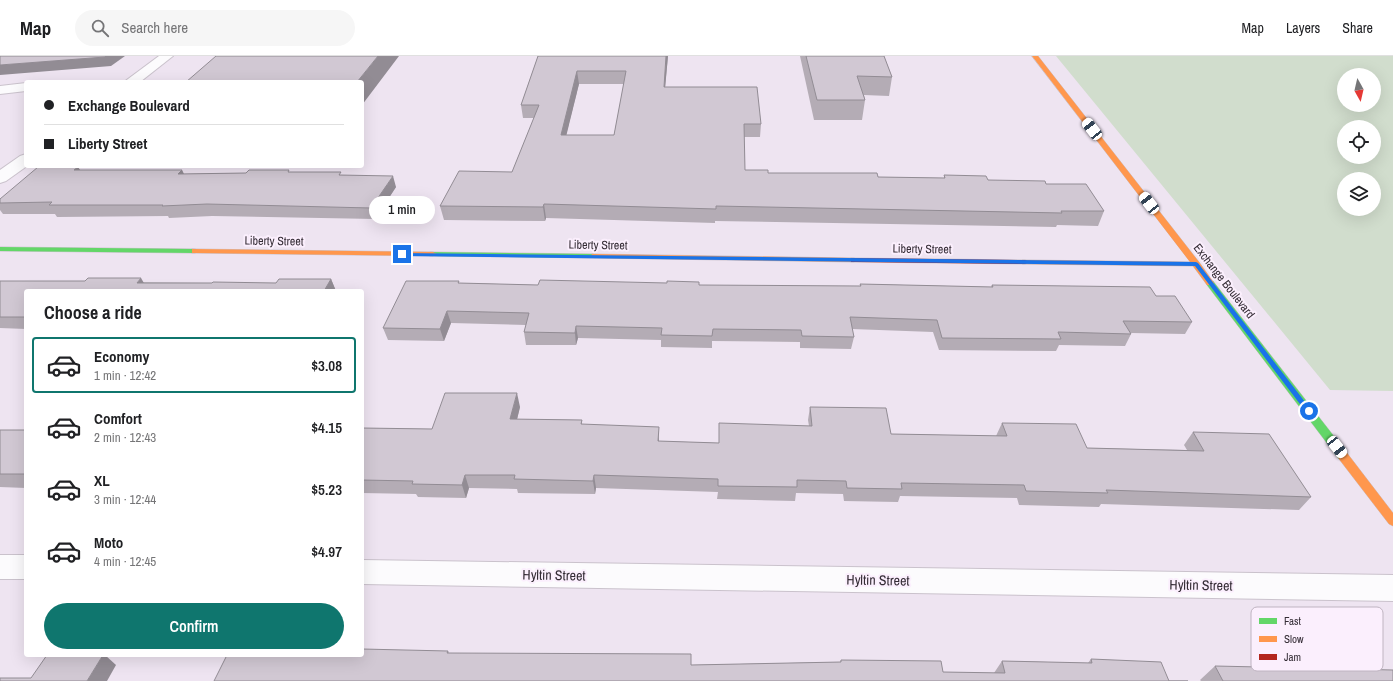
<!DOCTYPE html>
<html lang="en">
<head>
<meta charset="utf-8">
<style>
	:root { --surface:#fff; --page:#f6f6f6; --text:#202124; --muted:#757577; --line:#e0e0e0; --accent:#0f766e }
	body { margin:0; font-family:"Archivo Narrow",sans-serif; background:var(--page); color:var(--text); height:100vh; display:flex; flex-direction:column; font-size:15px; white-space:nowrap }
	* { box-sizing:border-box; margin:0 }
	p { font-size:13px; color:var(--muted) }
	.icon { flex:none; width:22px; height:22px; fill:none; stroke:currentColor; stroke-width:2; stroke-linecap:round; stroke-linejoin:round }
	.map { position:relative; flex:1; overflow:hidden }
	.sheet { position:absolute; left:24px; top:233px; width:340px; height:368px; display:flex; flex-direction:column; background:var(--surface); border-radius:4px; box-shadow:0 4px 16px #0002 }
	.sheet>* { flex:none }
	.banner { position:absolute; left:24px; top:24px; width:340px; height:88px; border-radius:4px; box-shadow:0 4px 16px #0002; display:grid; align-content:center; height:88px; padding:0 20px; background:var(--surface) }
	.needle { width:26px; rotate:172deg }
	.buttons { position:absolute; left:1337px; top:12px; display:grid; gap:8px }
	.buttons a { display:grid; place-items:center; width:44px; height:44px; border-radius:50%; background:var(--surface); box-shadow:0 4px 16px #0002; font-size:20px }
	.end { position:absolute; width:18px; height:18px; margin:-9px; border:5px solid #1a73e8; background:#fff; box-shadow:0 0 0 2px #fff }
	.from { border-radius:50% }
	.bubble { position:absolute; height:28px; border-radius:14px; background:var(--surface); box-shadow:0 4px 16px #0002; font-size:13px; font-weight:600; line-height:28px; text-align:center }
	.car { position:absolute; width:12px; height:24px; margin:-12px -6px; border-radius:5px; box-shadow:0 0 3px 1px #0007; background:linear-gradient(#fff 24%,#345 0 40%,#fff 0 76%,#345 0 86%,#fff 0) }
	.banner b { display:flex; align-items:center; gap:14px; height:38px; font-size:15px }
	.banner b+b { border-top:1px solid var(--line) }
	.banner i { width:10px; height:10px; background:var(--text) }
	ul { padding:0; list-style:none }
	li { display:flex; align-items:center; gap:12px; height:56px; margin:0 8px 6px; padding:0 12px; border:2px solid transparent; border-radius:4px }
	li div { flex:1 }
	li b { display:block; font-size:15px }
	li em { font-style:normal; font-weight:600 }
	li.selected { border-color:var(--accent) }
	li>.icon { width:36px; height:36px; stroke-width:1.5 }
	h2 { padding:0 20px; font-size:18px; line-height:48px }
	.action { display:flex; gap:8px; margin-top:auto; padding:8px 20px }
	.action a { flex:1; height:46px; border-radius:24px; background:var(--accent); color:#fff; font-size:16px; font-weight:600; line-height:46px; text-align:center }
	header { display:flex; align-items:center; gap:24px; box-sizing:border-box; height:56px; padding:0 20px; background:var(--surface); border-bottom:1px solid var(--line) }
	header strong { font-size:19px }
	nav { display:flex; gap:22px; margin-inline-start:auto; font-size:14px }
	.search { width:280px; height:36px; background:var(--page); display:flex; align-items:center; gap:10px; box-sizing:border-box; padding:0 14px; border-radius:22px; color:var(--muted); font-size:15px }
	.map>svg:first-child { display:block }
	.green { fill:#d1ddcd; fill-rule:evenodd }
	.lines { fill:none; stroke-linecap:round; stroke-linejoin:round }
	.street-casing { stroke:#cac2cc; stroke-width:2 }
	.fast-casing { stroke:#cac2cc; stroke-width:1 }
	.slow-casing { stroke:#cac2cc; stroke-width:1 }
	.jam-casing { stroke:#cac2cc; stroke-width:1 }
	.street { fill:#fcfbfd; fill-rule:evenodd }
	.fast { fill:#63d668; fill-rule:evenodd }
	.slow { fill:#ff974d; fill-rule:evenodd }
	.jam { fill:#b3261e; fill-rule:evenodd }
	.wall { fill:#b4acb5; fill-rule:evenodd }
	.shaded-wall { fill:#928c94 }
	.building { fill:#d1c8d3; stroke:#928c94; fill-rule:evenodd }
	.route { fill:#1a73e8 }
	.labels { text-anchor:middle; stroke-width:4; stroke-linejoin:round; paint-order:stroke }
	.street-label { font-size:12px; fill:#342c35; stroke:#fbeffd }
	.near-street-label { font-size:14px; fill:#342c35; stroke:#fbeffd }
	.key { fill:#fbeffd; stroke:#bfb4c1; stroke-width:1 }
	.key-label { font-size:11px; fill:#342c35 }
</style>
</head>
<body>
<header>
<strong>Map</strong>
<div class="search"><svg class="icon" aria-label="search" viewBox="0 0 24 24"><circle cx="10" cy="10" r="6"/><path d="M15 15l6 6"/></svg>Search here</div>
<nav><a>Map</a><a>Layers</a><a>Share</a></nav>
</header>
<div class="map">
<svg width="1393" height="625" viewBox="0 0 1393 625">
	<rect width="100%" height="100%" fill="#eee4f1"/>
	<!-- green -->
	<path class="green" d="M1056,0H1393V335L1330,334ZM1344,19H1374V49H1344ZM1344,71H1374V101H1344ZM1344,123H1374V153H1344Z"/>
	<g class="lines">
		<!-- street casing -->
		<g class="street-casing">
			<g id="street">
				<path d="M159,0H173L140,26H124Z"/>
				<path d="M26,27V35L0,38V30Z"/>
				<path d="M26,98L27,110L6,125L0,127V114L20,100Z"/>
				<rect x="0" y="499" width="26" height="24"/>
				<path d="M362,504L1393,519V545L362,528Z"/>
			</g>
		</g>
		<!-- fast casing -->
		<g class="fast-casing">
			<g id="fast">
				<path d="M0,191L195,193L199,195L195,197L0,195Z"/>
				<path d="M430,196L595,198L599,200L595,202L433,200H430Z"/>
				<path d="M1207,225H1213L1347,397L1348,400L1347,403L1343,404L1339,403L1207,229L1206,227Z"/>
			</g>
		</g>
		<!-- slow casing -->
		<g class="slow-casing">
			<g id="slow">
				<path d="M1032,0H1038L1199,206L1214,227L1213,229H1207L1193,210L1022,208L1021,206L1022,204H1025L1190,206Z"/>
				<path d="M192,193L433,196L437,198L433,200L195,197H192Z"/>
				<path d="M592,198L854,202L858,204L854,206L595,202L591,200Z"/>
				<path d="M1343,396L1347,397L1393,457V470L1389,468L1339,403L1338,400L1339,397Z"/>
			</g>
		</g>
		<!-- jam casing -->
		<g class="jam-casing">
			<path id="jam" d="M851,202L1025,204L1029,206L1025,208L854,206H851Z"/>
		</g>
		<!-- street -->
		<use href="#street" class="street"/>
		<!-- fast -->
		<use href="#fast" class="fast"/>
		<!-- slow -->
		<use href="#slow" class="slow"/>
		<!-- jam -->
		<use href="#jam" class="jam"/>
	</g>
	<!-- wall -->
	<g class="wall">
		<path d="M538,0H668L665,31L761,68L760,81H744L745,114L768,117L878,121L944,122V119L988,124L1046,128L1104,155L1098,170L1057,169L1056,171L715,165V167L546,162L545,165L444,164L440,150L512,116L534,62H523L521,49ZM579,28H624L614,79H566Z"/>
		<path d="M800,0H884L892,21L889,40L864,39L865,44L862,64H814Z"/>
		<path d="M78,111L80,114H182L184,118L246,117L290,116L342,119L396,131L375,163L212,160L169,162L168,160L57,161L55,158H3L0,154V143Z"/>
		<path d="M331,223L336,235H26V273L0,272V225L212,227H276Z"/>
		<path d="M459,225V227L538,229L860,230V228L991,231L992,229L1156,240L1192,266L1185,278L1131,277V278L1125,290L1059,289L1056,295L939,294L933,276L852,273L854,281L851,293L800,292V286L712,285V292L661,291V284L578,282L576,289H526L524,276L526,269L451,267L444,285L388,284L383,272Z"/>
		<path d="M520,351L517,363L582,364V369L659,385L718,387L809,370L808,364L810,351L891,378L996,380L1002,367L1087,392L1187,394L1184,389L1193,376L1311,441L1299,454L1101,448L1099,451L1019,449L1017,442L900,440L898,446L844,445L843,438L796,437L795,445L717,443L718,436L596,432L595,438L518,437L517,433L469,432L466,442L418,441L416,438L362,437V372L432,373Z"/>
		<path d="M0,374H26V432L0,431Z"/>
		<path d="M448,595L449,597L692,609L840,606L841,604L943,616L994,617L1002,605L1088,607L1091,603L1169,625L362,599Z"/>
		<path d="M1215,610L1393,625H1201L1200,624Z"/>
	</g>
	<!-- shaded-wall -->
	<g class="shaded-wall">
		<path d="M106,0H125L111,10L0,19V9Z"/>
		<path d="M378,0H399L362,49V26H357Z"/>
		<path d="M666,0H668L664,44V31Z"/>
		<path d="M577,15L579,28L563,93L561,79Z"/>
		<path d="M78,111L85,122L74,114Z"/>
		<path d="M182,114L187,125L178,118Z"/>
		<path d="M393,120L396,131L375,163L371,152Z"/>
		<path d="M544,148L546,162L545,165L543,151Z"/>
		<path d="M141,222L148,234L137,227Z"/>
		<path d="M331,223L336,235H324Z"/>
		<path d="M447,255L451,267L444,285L440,273Z"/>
		<path d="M576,270L578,282L576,289L575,277Z"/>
		<path d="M517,337L520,351L514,376L510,363Z"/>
		<path d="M659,371V384L658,398V385Z"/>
		<path d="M465,419L469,432L466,442L462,429Z"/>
		<path d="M594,419L596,432L595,438L593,425Z"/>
		<path d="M103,599H105L116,609L107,625H87Z"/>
	</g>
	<!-- building -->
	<g class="building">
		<path d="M0,0H106L105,1L0,9Z"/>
		<path d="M216,0H378L357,26H186Z"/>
		<path d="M538,0H666L664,31H757L761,68H744L745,114H768V117H877L878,121L945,122L944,119L986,120L988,124L1045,125L1046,128H1086L1104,155H1061L1062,157L716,150V153L544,148L543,151L440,150L459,115L512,116L539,49H521ZM577,15H626L614,79H561Z"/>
		<path d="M806,0H884L892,21L857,20L865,44H817Z"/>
		<path d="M38,111H78L74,114H182L178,118L246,117L249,114H289L288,116H341L339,119L393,120L371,152L207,148L162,150L163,149H49L52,146L0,147V143Z"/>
		<path d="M88,222H141L137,227H212L213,226L276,227L279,223H331L324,235H26V261H0V225H85Z"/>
		<path d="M540,224L667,227V225L699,226V229L861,230L860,228L993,231L992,229L1150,231L1156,240H1175L1192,266L1123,265L1131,278L1058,276L1061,283L942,282L937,264L850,261L854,281L802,280L801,274L713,273L712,280L661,279L662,272L576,270L575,277L524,276L529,257L447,255L440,273L383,272L406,225H459L458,227L538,229Z"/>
		<path d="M445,337H517L510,363L582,364L581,368L659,371L658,385L719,387V367L812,370L810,351L886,352L891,378L1007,380L1002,367L1076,368L1087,392L1204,395L1193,376L1269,378L1311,441L1106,434L1108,437L1026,435L1024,429L901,427L902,433L847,432L846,425L797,424V431L718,430V423L594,419L593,425L514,423L515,419H465L462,429L412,428L413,425L362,424V372L432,373Z"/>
		<rect x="0" y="374" width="26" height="44"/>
		<path d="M362,593L448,595L447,597L691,598V609L841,606V604L941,605L943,616L1005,617L1002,605L1092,607L1091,603L1161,606L1169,625H1188H214L227,599H362Z"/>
		<path d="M47,599H103L87,625H0V622H31Z"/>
		<path d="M1215,610L1393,614V625H1223Z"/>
	</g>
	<!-- route -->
	<path class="route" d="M400,197L1196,206L1198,207L1312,355L1309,357L1306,356L1195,210L402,200L400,198Z"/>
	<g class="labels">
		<!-- street labels -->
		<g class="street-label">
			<text transform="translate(274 185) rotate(1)" y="4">Liberty Street</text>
			<text transform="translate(598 189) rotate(1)" y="4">Liberty Street</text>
			<text transform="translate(922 193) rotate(1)" y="4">Liberty Street</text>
			<text transform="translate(1224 225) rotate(52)" y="4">Exchange Boulevard</text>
		</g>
		<!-- near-street labels -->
		<g class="near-street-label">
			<text transform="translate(554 519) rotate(1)" y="5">Hyltin Street</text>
			<text transform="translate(878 524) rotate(1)" y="5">Hyltin Street</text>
			<text transform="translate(1201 529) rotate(1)" y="5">Hyltin Street</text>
		</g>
	</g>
	<!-- legend -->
	<rect x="1251" y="551" width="132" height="64" rx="6" class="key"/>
	<rect x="1259" y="562" width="18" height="6" fill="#63d668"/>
	<rect x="1259" y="580" width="18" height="6" fill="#ff974d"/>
	<rect x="1259" y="598" width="18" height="6" fill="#b3261e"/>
	<g class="key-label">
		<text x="1284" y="569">Fast</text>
		<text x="1284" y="587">Slow</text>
		<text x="1284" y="605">Jam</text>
	</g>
</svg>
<div class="buttons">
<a><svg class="needle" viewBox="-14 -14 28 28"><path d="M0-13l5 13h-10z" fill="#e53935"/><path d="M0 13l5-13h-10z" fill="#757577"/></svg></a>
<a><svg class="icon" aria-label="locate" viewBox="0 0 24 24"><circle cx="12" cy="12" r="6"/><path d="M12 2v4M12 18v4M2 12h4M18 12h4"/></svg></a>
<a><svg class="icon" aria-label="layers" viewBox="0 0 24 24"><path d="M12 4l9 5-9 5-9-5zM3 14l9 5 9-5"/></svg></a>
</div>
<i class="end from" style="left:1309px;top:355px"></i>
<i class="end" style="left:402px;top:198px"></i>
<div class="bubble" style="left:369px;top:140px;width:66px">1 min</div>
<i class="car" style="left:1092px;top:73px;rotate:322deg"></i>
<i class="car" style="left:1149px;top:147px;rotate:322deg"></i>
<i class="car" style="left:1337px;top:391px;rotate:142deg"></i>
<div class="banner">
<b><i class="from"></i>Exchange Boulevard</b>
<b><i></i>Liberty Street</b>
</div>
<section class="sheet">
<h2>Choose a ride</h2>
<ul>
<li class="selected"><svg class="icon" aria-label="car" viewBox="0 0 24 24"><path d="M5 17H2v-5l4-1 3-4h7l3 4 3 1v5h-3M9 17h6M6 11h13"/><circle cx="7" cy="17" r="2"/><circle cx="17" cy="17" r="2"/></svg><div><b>Economy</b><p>1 min · 12:42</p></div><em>$3.08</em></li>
<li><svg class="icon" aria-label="car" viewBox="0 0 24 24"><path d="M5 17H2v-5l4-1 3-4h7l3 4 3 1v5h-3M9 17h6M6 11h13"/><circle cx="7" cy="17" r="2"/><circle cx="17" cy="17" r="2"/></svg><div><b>Comfort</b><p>2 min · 12:43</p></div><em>$4.15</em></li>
<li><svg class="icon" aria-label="car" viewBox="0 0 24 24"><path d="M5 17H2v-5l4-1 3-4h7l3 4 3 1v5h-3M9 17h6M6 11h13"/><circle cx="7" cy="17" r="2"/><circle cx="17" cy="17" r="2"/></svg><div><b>XL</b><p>3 min · 12:44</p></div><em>$5.23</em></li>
<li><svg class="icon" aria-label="car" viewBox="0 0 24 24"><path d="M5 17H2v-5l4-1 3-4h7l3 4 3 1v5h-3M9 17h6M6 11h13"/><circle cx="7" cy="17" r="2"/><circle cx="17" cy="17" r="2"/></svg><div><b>Moto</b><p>4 min · 12:45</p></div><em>$4.97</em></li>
</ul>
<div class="action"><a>Confirm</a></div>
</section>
</div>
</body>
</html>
